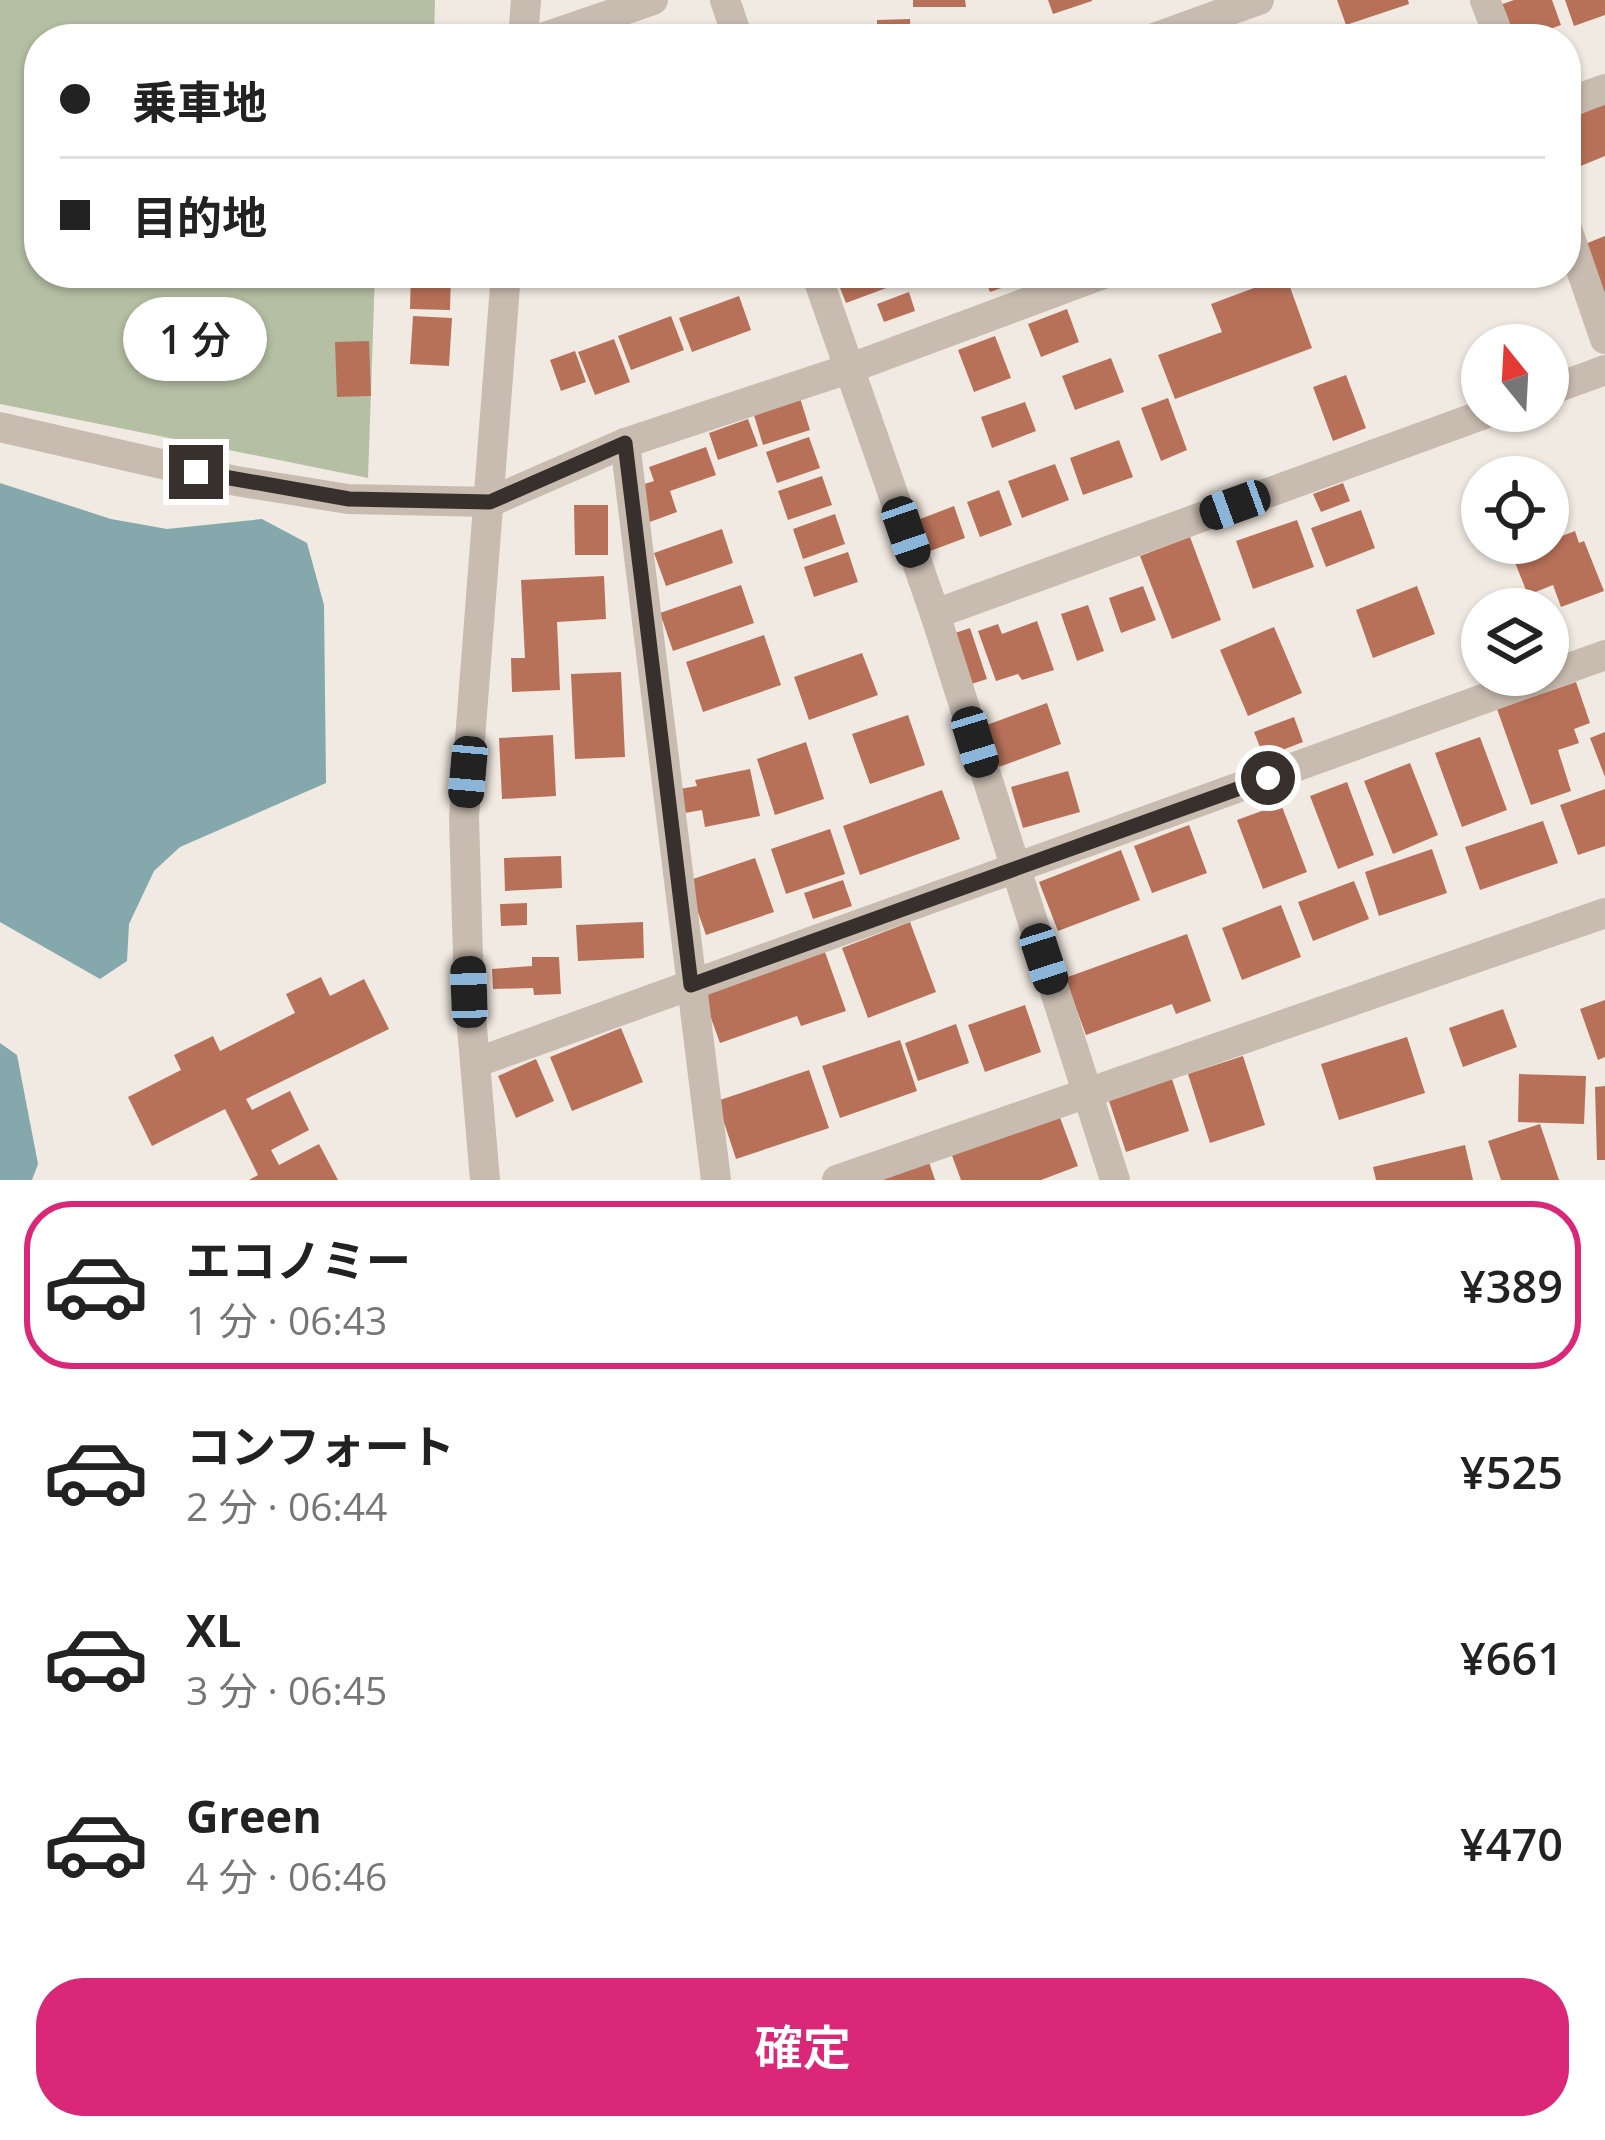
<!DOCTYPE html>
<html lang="ja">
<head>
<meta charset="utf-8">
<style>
	:root { --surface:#fff; --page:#f6f6f6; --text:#222; --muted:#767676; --line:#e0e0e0; --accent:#db2777 }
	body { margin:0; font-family:"Open Sans","Noto Sans JP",sans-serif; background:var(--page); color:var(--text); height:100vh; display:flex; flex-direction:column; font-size:45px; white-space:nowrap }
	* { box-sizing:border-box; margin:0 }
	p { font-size:39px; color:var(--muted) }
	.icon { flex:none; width:66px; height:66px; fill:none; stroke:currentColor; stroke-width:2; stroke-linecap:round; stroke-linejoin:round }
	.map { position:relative; height:1180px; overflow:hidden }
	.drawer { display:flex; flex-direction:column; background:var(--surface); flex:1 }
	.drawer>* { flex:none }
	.banner { position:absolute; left:24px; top:24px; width:1557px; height:264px; border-radius:48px; box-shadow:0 3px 9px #0004; display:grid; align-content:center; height:264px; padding:0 36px; background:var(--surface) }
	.needle { width:78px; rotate:342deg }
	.tools { position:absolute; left:1461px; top:324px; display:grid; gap:24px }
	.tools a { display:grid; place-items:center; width:108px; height:108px; border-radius:50%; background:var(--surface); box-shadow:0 3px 9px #0004; font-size:60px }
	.end { position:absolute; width:54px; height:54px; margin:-27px; border:15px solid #38302c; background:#fff; box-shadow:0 0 0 6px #fff }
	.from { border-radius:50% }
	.bubble { position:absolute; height:84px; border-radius:42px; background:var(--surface); box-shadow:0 3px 9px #0004; font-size:39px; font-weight:600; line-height:84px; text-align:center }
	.car { position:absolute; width:36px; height:72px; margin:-36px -18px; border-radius:15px; box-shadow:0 0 9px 3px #0007; background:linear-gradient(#222 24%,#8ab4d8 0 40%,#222 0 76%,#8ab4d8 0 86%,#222 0) }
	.banner b { display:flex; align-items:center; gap:42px; height:114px; font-size:45px }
	.banner b+b { border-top:3px solid var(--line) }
	.banner i { width:30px; height:30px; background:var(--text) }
	ul { padding:21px 0 0; list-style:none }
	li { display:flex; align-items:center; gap:36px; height:168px; margin:0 24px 18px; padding:0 12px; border:6px solid transparent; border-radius:48px }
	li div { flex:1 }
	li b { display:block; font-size:45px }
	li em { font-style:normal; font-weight:600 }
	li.active { border-color:var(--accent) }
	li>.icon { width:108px; height:108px; stroke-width:1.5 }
	.button { display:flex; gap:24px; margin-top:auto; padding:24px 36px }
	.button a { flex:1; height:138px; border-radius:48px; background:var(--accent); color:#fff; font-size:48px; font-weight:600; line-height:138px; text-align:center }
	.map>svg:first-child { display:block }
	.green { fill:#b5bfa3 }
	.water { fill:#84a8ab }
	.building { fill:#b87159 }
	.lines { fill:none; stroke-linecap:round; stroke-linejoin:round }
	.minor { stroke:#c8bbaf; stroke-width:30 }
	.route { stroke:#38302c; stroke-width:15 }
</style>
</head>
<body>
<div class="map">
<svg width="1605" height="1180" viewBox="0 0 1605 1180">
	<rect width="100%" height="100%" fill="#f1eae2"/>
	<!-- green -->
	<path class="green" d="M0,0H435L434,39H39V273H375L368,478L0,404Z"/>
	<!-- water -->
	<g class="water">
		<path d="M0,483L111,519L167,529L262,519L307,543L324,605L326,783L180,847L154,871L129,924L127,961L100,979L0,922Z"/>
		<path d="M0,1043L17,1055L38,1164L32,1180H0Z"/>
	</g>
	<!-- building -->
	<g class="building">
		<path d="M913,0H965L966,7H913Z"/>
		<path d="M1048,0H1092V1L1053,14Z"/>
		<path d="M1337,0H1408L1409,4L1346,25Z"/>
		<path d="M1514,0H1552L1561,25L1521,39H1505L1494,7Z"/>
		<path d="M1565,0H1605V15L1574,26Z"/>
		<path d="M910,19L911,39H877V20Z"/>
		<path d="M1605,104V156L1566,172V138L1573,135L1566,120Z"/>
		<path d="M1605,236V295L1585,244Z"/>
		<path d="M411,273H451L450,310L410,309Z"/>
		<path d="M834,273H902L905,281L846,303Z"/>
		<path d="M983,273H1041V274L990,292Z"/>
		<path d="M1286,276L1312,348L1175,399L1158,355L1222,332L1211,304Z"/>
		<path d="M909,292L915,311L884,322L877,304Z"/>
		<path d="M739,296L751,330L692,352L679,318Z"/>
		<path d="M1067,309L1079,342L1041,357L1028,324Z"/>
		<path d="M413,316L452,318L449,366L410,364Z"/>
		<path d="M671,316L684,350L631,370L618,336Z"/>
		<path d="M995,336L1011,378L974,392L958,350Z"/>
		<path d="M614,339L630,382L595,395L578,352Z"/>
		<path d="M369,341L371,396L337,397L335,342Z"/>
		<path d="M575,351L586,382L561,391L550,360Z"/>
		<path d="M1111,358L1124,392L1075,410L1062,376Z"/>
		<path d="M1346,375L1366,428L1333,441L1313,387Z"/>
		<path d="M800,398L810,430L763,445L753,412Z"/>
		<path d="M1168,398L1187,450L1161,461L1141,408Z"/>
		<path d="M1025,402L1036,431L992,448L981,417Z"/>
		<path d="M748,419L758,446L718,460L709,433Z"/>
		<path d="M809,437L820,468L777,483L766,452Z"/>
		<path d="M1119,440L1133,477L1083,495L1070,458Z"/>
		<path d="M706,447L716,475L670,491L677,512L647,523L635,487L654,481L649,467Z"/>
		<path d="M1055,464L1069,500L1022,518L1008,481Z"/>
		<path d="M822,476L832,505L788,520L778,491Z"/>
		<path d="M1343,483L1350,501L1321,512L1313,494Z"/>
		<path d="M999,490L1012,525L980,537L967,502Z"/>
		<path d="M574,505H608V555H575Z"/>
		<path d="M954,506L965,538L922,554L910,523Z"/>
		<path d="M1361,510L1375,548L1326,567L1311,528Z"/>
		<path d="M835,514L845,544L803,559L793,529Z"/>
		<path d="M1297,520L1314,567L1253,589L1236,541Z"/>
		<path d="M722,529L733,563L666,586L654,553Z"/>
		<path d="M1575,531L1579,543L1584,541L1604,591L1561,607L1553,585L1528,595L1512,555Z"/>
		<path d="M1190,537L1221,620L1172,639L1140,556Z"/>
		<path d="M848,552L858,582L814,597L804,567Z"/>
		<path d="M604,576L606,619L557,622L560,690L512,692L511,658H525L521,580Z"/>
		<path d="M741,585L754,623L673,651L660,613Z"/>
		<path d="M1143,586L1156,620L1121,633L1109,598Z"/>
		<path d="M1417,586L1435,634L1373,658L1356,610Z"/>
		<path d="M1088,605L1104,651L1077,661L1061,614Z"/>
		<path d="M1037,621L1054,670L1022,680L1018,674L996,681L978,631L998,624L1002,634Z"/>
		<path d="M1274,627L1302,693L1248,716L1220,650Z"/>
		<path d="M970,628L987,679L965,686L949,635Z"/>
		<path d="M764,635L781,685L703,712L686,662Z"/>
		<path d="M862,653L878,695L809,720L794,677Z"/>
		<path d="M621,672L625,757L575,759L571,674Z"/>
		<path d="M1576,682L1590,723L1574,729L1579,743L1558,750L1571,791L1531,805L1497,709Z"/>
		<path d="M1047,703L1061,744L999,767L984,726Z"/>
		<path d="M908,715L925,765L870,784L852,734Z"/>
		<path d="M1294,717L1303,742L1264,757L1254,732Z"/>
		<path d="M1605,732V777L1590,738Z"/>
		<path d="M553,735L556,796L502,799L499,738Z"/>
		<path d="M1480,737L1507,810L1462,827L1435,753Z"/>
		<path d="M806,742L824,799L775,815L757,759Z"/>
		<path d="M1410,763L1438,835L1393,854L1364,781Z"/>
		<path d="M750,769L760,816L705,827L702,810L679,814L674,790L697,786L695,780Z"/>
		<path d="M1068,771L1080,812L1023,828L1011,787Z"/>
		<path d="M1347,782L1374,855L1338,869L1310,796Z"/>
		<path d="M1605,789V846L1578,855L1560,805Z"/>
		<path d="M942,790L960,839L860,875L843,826Z"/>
		<path d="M1281,804L1307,872L1263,889L1237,820Z"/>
		<path d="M1543,821L1558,863L1480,890L1465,847Z"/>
		<path d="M1189,825L1207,873L1152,893L1134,846Z"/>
		<path d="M830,829L845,874L786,894L771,849Z"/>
		<path d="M1432,849L1447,893L1379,916L1365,872Z"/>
		<path d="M1121,850L1140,900L1058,931L1039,882Z"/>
		<path d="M561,856L562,888L505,891L504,858Z"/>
		<path d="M755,858L774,912L706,935L687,881Z"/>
		<path d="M843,880L852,906L813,919L804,893Z"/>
		<path d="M1354,881L1369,919L1313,941L1298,902Z"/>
		<path d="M527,903V925L501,926L500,904Z"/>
		<path d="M1281,905L1301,957L1242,980L1222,928Z"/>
		<path d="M643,922L644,958L578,961L576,925Z"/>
		<path d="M910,922L936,992L868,1018L842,948Z"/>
		<path d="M1187,934L1211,1001L1176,1014L1172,1004L1086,1035L1065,978Z"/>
		<path d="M825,952L846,1011L801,1026L797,1016L720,1043L703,996Z"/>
		<path d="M532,957H559L561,994L534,995L533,988L493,989L492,969L532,966Z"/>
		<path d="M321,977L330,996L364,979L389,1029L246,1099L252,1110L290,1091L309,1130L271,1150L279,1165L319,1144L338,1180H249L258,1175L225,1109L152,1146L128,1097L181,1070L174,1055L213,1036L220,1051L295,1013L286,994Z"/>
		<path d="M1605,1000V1057L1598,1060L1580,1009Z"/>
		<path d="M1025,1005L1041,1052L985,1072L968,1025Z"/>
		<path d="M1503,1009L1517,1047L1463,1067L1449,1028Z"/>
		<path d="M956,1024L969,1063L918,1081L905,1043Z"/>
		<path d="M621,1028L643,1082L572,1111L550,1057Z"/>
		<path d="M1407,1037L1425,1093L1339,1120L1321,1064Z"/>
		<path d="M900,1040L917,1091L840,1118L822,1066Z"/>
		<path d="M1243,1056L1265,1125L1210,1143L1188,1074Z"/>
		<path d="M536,1059L554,1101L516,1118L498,1076Z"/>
		<path d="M809,1070L829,1128L736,1159L717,1101Z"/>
		<path d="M1519,1074L1586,1076L1584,1124L1518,1122Z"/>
		<path d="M1172,1079L1189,1131L1126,1152L1109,1101Z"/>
		<path d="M1605,1086V1160H1597L1595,1087Z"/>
		<path d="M1059,1115L1078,1166L1041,1180H961L951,1153Z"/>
		<path d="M1540,1124L1559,1180H1501L1488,1141Z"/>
		<path d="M1465,1145L1473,1180H1376L1373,1167Z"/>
		<path d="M929,1162L935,1180H882Z"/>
	</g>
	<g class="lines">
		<!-- minor -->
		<g class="minor">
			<path d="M725,0L738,39"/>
			<path d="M1485,0L1500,39"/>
			<path d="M523,39L526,0"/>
			<path d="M539,39L653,0"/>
			<path d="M1151,39L1259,0"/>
			<path d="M1566,103L1605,89"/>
			<path d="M1566,226L1605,339"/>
			<path d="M816,273L935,614L1115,1180"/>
			<path d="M1548,391L1605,370"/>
			<path d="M0,427L236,481L348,499L490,502L625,443L848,369L1106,273"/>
			<path d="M625,443L716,1180"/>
			<path d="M935,614L1493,411"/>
			<path d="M475,1063L1605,655"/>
			<path d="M485,1180L469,992L464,817L506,273"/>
			<path d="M837,1180L1605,913"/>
		</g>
	</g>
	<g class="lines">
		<!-- route -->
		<path class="route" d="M196,472L349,499L490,502L625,443L691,985L1268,778"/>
	</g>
</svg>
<div class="tools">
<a><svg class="needle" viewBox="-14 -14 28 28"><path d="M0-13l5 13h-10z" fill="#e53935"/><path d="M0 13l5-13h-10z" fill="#767676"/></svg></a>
<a><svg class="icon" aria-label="locate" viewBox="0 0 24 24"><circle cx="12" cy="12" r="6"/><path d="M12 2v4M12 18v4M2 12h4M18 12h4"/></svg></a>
<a><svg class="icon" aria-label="layers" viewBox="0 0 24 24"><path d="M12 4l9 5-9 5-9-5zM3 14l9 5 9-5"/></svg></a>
</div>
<i class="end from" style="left:1268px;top:778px"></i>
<i class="end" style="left:196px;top:472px"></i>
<div class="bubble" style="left:123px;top:297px;width:144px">1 分</div>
<i class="car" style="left:1235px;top:505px;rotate:250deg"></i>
<i class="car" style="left:906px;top:532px;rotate:161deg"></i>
<i class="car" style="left:975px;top:742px;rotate:163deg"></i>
<i class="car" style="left:468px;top:772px;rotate:185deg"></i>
<i class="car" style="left:1044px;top:959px;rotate:162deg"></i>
<i class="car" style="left:469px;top:992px;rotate:358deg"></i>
<div class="banner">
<b><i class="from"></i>乗車地</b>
<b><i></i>目的地</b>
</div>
</div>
<section class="drawer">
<ul>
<li class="active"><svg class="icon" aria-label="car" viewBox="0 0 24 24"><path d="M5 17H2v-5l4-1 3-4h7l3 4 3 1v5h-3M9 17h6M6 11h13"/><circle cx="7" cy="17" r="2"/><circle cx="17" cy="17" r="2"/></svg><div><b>エコノミー</b><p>1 分 · 06:43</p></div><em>¥389</em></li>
<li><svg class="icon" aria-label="car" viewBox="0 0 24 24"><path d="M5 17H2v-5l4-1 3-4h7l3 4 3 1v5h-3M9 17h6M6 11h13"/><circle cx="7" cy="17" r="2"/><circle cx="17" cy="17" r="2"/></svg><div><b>コンフォート</b><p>2 分 · 06:44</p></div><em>¥525</em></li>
<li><svg class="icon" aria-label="car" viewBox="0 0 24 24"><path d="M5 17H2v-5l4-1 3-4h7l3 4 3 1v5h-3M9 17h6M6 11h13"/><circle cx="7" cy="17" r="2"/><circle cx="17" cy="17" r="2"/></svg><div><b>XL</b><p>3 分 · 06:45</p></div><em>¥661</em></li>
<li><svg class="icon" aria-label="car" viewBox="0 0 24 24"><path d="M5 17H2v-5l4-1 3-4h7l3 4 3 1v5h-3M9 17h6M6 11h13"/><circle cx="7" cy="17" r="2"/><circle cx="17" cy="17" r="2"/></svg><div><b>Green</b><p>4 分 · 06:46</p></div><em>¥470</em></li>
</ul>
<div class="button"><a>確定</a></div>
</section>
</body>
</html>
